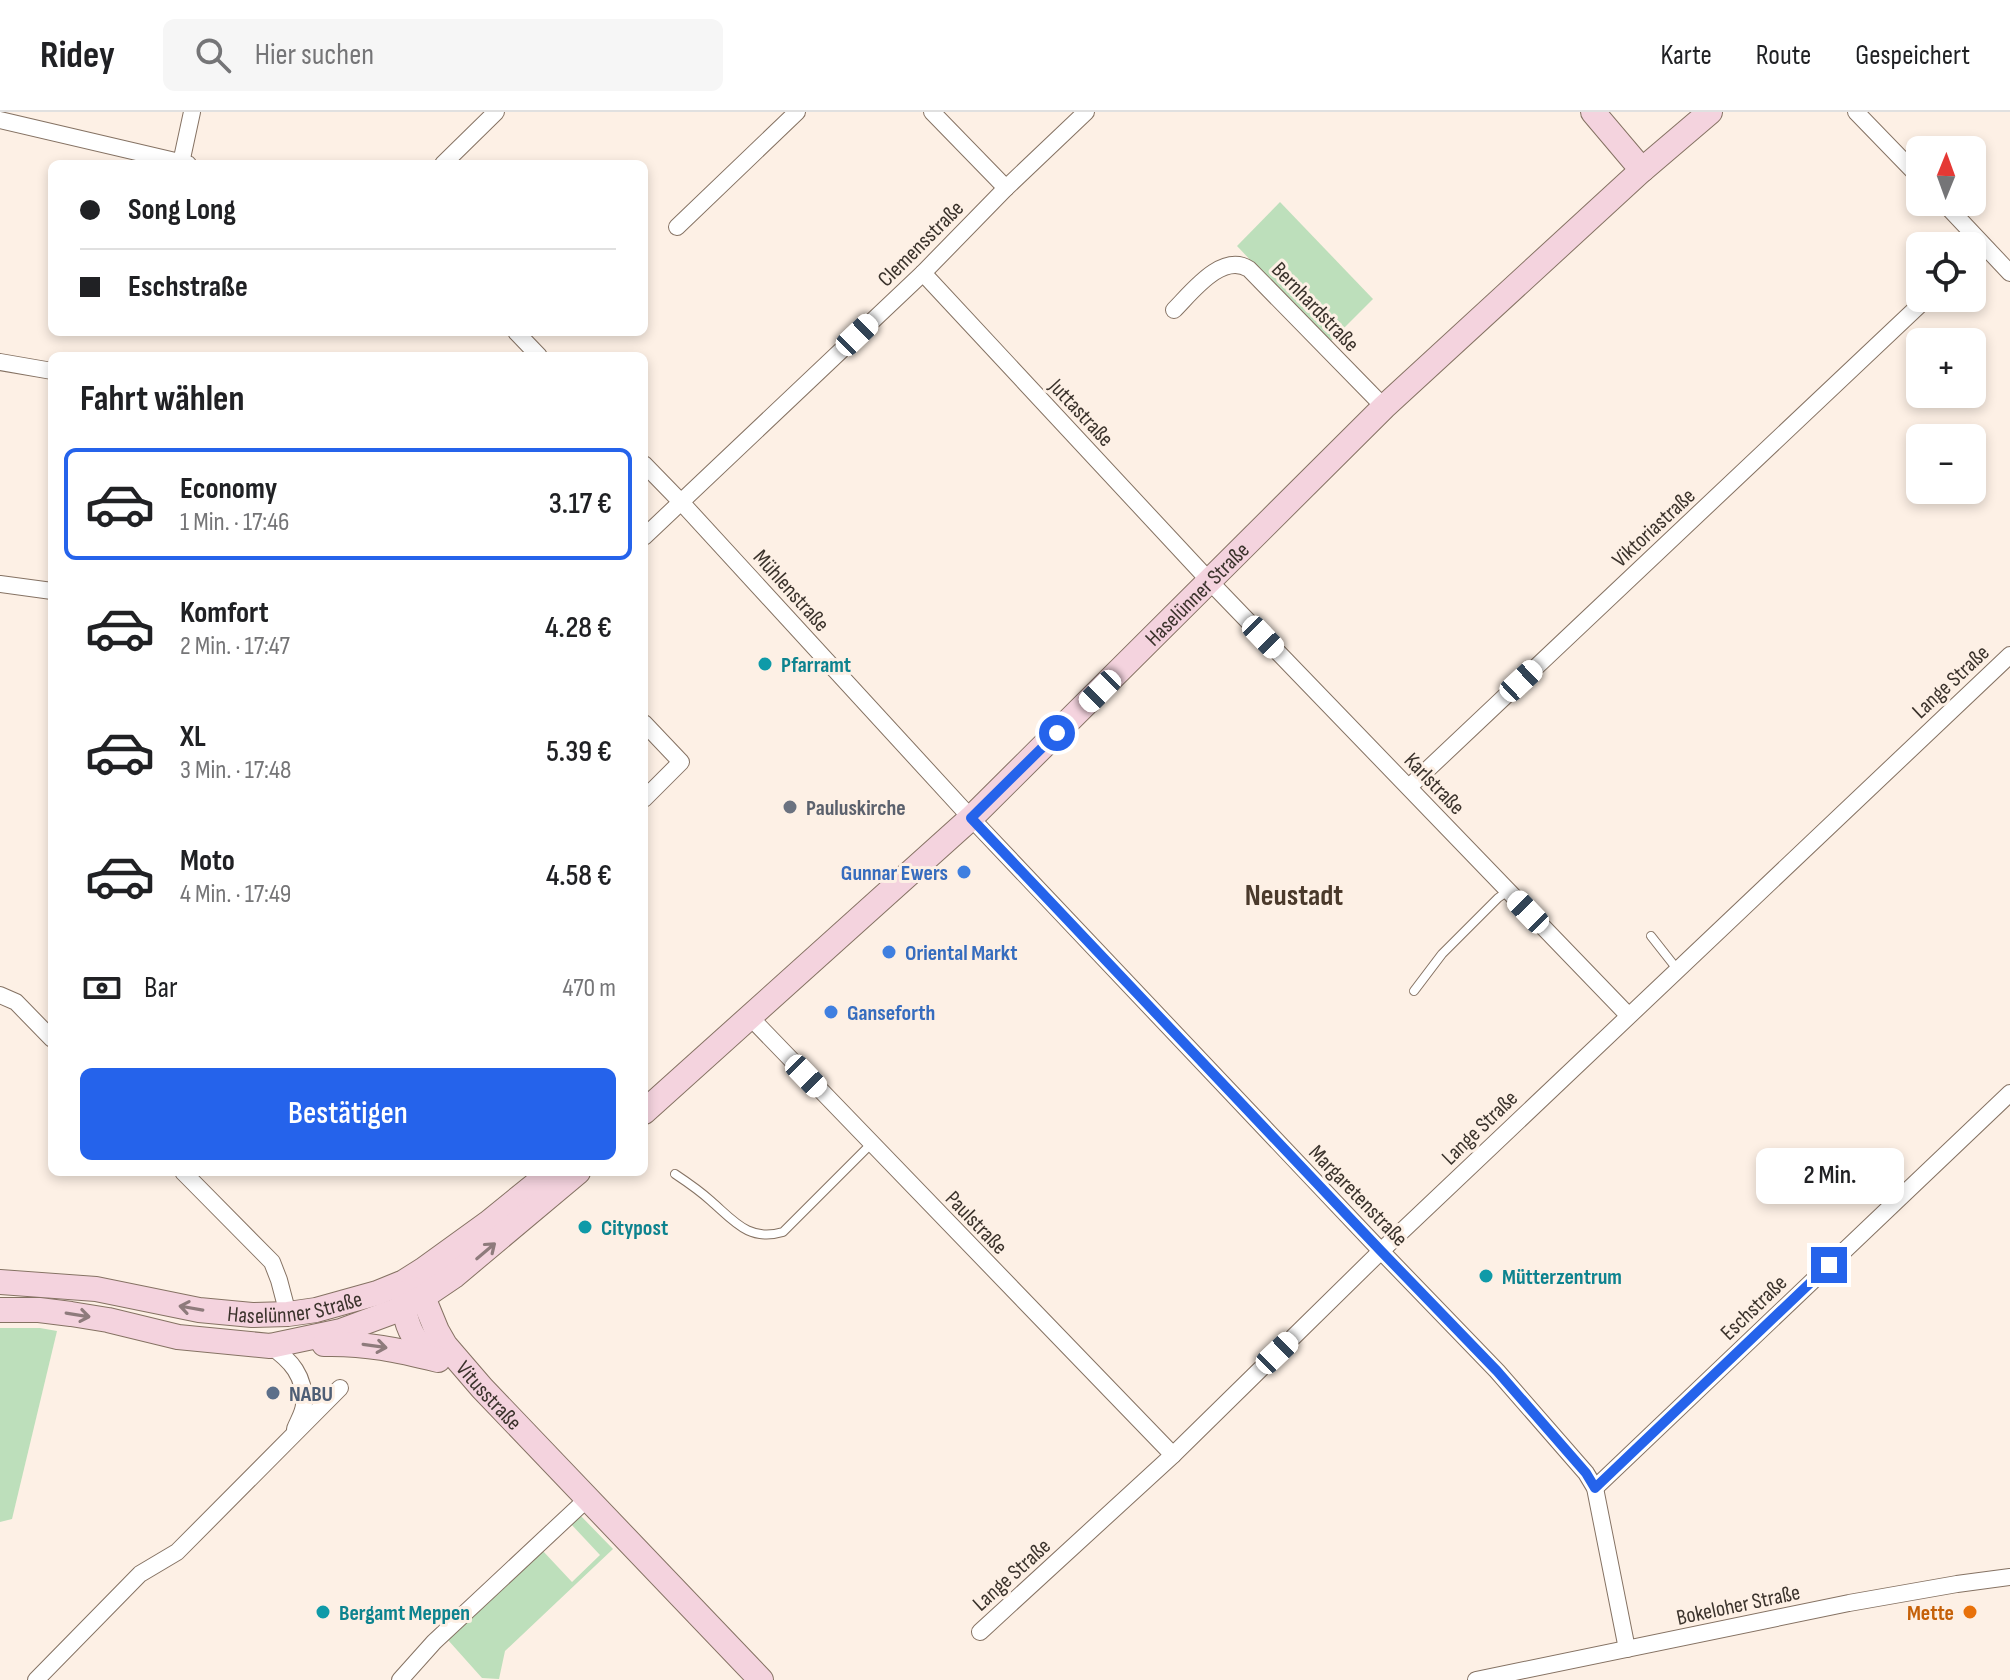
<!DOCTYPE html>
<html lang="de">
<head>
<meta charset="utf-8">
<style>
	:root { --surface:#fff; --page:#f6f6f6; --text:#202124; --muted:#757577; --line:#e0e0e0; --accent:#2563eb }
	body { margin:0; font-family:"Sofia Sans Condensed",sans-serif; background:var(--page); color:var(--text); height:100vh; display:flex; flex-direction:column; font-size:30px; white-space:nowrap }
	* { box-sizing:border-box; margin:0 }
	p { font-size:26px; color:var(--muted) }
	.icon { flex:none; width:44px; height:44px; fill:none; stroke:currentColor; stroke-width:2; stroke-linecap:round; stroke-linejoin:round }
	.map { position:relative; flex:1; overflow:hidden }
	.sheet { position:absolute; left:48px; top:240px; width:600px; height:824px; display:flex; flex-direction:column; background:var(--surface); border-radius:12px; box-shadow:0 4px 12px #0003 }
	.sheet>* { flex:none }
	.banner { position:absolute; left:48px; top:48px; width:600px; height:176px; border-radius:12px; box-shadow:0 4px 12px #0003; display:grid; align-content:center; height:176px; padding:0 32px; background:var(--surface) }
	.needle { width:52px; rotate:1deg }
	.fabs { position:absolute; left:1906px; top:24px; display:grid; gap:16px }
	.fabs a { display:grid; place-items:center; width:80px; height:80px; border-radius:12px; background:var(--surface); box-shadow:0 4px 12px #0003; font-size:40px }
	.end { position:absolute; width:36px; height:36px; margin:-18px; border:10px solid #2563eb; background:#fff; box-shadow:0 0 0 4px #fff }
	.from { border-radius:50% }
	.bubble { position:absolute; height:56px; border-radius:12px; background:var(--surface); box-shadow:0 4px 12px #0003; font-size:26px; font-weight:600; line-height:56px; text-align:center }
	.car { position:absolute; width:24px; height:48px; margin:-24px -12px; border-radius:10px; box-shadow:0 0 6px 2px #0007; background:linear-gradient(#fff 24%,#345 0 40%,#fff 0 76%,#345 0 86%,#fff 0) }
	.banner b { display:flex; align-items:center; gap:28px; height:76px; font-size:30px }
	.banner b+b { border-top:2px solid var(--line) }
	.banner i { width:20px; height:20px; background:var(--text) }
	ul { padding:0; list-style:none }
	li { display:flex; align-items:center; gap:24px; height:112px; margin:0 16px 12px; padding:0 16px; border:4px solid transparent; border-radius:12px }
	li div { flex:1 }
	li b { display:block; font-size:30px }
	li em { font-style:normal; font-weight:600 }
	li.on { border-color:var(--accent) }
	li>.icon { width:72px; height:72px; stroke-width:1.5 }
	h2 { padding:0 32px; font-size:36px; line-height:96px }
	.pay { display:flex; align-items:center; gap:20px; height:88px; padding:0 32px; font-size:30px }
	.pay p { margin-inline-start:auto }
	.cta { display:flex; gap:16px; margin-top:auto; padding:16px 32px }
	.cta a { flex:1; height:92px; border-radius:12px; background:var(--accent); color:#fff; font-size:32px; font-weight:600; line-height:92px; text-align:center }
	header { display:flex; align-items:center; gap:48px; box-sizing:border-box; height:112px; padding:0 40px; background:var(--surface); border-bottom:2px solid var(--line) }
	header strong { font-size:38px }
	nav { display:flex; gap:44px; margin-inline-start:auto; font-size:28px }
	.search { width:560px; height:72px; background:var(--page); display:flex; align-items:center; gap:20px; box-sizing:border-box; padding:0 28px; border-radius:12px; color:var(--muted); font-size:30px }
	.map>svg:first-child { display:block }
	.green { fill:#bddfbb }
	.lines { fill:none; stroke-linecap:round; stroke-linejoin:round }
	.lane-casing { stroke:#857263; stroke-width:10 }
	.street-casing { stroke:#857263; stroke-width:18 }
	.secondary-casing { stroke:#857263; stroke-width:26 }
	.lane { stroke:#fff; stroke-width:8 }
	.street { stroke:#fff; stroke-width:16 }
	.secondary { stroke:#f4d3de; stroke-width:24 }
	.oneway { stroke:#8e7b7c }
	.route { stroke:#2563eb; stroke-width:10 }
	.culture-dot { fill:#0f9aa8; stroke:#fdf0e5; stroke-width:3 }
	.worship-dot { fill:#6b7280; stroke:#fdf0e5; stroke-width:3 }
	.shop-dot { fill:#3f7fe0; stroke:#fdf0e5; stroke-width:3 }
	.service-dot { fill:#5c6f8a; stroke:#fdf0e5; stroke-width:3 }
	.food-dot { fill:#e8710a; stroke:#fdf0e5; stroke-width:3 }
	.labels { text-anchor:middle; stroke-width:6; stroke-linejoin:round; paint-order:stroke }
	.street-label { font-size:22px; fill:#3b332c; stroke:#fdf0e5 }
	.culture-label { font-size:22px; font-weight:bold; fill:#0d838f; stroke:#fdf0e5; text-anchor:start }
	.worship-label { font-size:22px; font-weight:bold; fill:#5b616d; stroke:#fdf0e5; text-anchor:start }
	.shop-label { font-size:22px; font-weight:bold; fill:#366cbe; stroke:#fdf0e5; text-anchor:start }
	.service-label { font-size:22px; font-weight:bold; fill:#4e5e75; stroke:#fdf0e5; text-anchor:start }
	.food-label { font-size:22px; font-weight:bold; fill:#c56008; stroke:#fdf0e5; text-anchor:end }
	.district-label { font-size:30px; font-weight:bold; fill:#4a392b; stroke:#fdf0e5 }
</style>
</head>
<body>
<header>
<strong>Ridey</strong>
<div class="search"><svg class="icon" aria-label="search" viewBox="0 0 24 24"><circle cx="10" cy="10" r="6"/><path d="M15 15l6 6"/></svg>Hier suchen</div>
<nav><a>Karte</a><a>Route</a><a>Gespeichert</a></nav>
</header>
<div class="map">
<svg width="2010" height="1568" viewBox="0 0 2010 1568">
	<rect width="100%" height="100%" fill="#fdf0e5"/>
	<!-- green -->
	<g class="green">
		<path d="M1280,90L1373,187L1329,231L1237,134Z"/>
		<path d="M0,1216H40L57,1219L12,1407L0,1410Z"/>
		<path d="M579,1402L613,1437L505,1539L499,1567L482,1566L448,1528L542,1438L572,1470L600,1443L570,1411Z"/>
	</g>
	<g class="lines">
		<!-- lane casing -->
		<g class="lane-casing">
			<g id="lane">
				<path d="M1651,824L1677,857"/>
				<path d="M1414,879L1442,842L1498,786L1508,779"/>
				<path d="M675,1062C687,1070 700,1079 711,1089C734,1109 749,1130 783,1120L871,1032"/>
			</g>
		</g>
		<!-- street casing -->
		<g class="street-casing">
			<g id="street">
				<path d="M932,0L1006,76"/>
				<path d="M1856,0L1920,66"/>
				<path d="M0,8L188,52"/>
				<path d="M181,51L192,0"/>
				<path d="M443,52L496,0"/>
				<path d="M1943,90L2010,161"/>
				<path d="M677,115L797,0"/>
				<path d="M923,161L1217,477L1628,903"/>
				<path d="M1174,198C1192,180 1222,140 1249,157L1384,295"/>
				<path d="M516,220L539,244"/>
				<path d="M0,250L52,259"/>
				<path d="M644,352L681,390L971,706L1381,1139L1497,1259L1586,1361L1595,1376L1627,1537"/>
				<path d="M644,425L923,161L1006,76L1086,0"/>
				<path d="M0,472L52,479"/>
				<path d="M644,611L681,650L644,687"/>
				<path d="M1409,675L1927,186"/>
				<path d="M0,883L16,890L52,927"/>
				<path d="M751,906L1173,1343"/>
				<path d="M183,1060L272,1150L279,1168L288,1202"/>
				<path d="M270,1234C291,1248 305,1264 304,1292C304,1300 298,1309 295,1317"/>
				<path d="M1595,1376L2010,981"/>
				<path d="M980,1520L1173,1343L1381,1139L2010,543"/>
				<path d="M36,1568L140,1462L177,1440L340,1276"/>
				<path d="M400,1568L434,1530L587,1387"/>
				<path d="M1476,1568L1849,1491L1957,1472L2010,1465"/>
			</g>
		</g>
		<!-- secondary casing -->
		<g class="secondary-casing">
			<g id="secondary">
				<path d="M1593,0L1642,58"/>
				<path id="s1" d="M644,1000L971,706L1384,295L1642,58L1710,0"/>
				<path id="s2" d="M0,1170L96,1177L199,1198L252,1203L288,1202L316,1198L377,1181L404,1170L423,1158L488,1111L551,1060"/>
				<path id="s3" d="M412,1176L423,1185L437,1219L445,1233L482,1276L761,1568"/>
				<path d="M403,1183C403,1197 407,1216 416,1228C421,1235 429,1241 436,1246"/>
				<path d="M0,1198H39L71,1202L108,1208L178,1225L270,1234L341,1219L403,1196L423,1185L454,1164L578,1060"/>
				<path d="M324,1232C366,1231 398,1238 438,1248"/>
			</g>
		</g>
		<!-- lane -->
		<use href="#lane" class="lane"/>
		<!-- street -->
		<use href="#street" class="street"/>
		<!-- secondary -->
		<use href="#secondary" class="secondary"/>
	</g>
	<!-- one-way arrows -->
	<defs><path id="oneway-shaft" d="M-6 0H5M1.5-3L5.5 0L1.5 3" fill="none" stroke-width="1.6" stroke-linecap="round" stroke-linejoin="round" transform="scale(2)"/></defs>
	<g class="oneway">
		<use href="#oneway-shaft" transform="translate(486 1139) rotate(-40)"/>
		<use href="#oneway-shaft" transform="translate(191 1196) rotate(-170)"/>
		<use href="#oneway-shaft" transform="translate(78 1203) rotate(9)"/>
		<use href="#oneway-shaft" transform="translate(375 1234) rotate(8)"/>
	</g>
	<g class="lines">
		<!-- route -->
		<path class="route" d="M1057,621L971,706L1381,1139L1497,1259L1586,1361L1595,1376L1829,1153"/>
	</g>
	<!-- markers -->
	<g class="culture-dot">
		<circle cx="765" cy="552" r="8"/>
		<circle cx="585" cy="1115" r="8"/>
		<circle cx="1486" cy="1164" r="8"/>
		<circle cx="323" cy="1500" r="8"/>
	</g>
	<circle class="worship-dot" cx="790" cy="695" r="8"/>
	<g class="shop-dot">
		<circle cx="964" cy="760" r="8"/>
		<circle cx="889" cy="840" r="8"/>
		<circle cx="831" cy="900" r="8"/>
	</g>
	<circle class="service-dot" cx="273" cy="1281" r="8"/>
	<circle class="food-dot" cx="1970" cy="1500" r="8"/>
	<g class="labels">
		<!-- street labels -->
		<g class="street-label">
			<text transform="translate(920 131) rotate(-45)" y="8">Clemensstraße</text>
			<text transform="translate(1316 194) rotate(46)" y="8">Bernhardstraße</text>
			<text transform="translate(1082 300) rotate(47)" y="8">Juttastraße</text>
			<text transform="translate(1653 415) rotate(-43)" y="8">Viktoriastraße</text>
			<text transform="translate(792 478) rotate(48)" y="8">Mühlenstraße</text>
			<text dy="8" stroke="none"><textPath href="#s1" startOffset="758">Haselünner Straße</textPath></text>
			<text transform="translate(1950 569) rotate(-43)" y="8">Lange Straße</text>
			<text transform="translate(1435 671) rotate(46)" y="8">Karlstraße</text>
			<text transform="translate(1479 1015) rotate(-44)" y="8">Lange Straße</text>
			<text transform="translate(1359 1083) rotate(46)" y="8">Margaretenstraße</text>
			<text transform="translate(977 1110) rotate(46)" y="8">Paulstraße</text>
			<text dy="8" stroke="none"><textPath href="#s2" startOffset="298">Haselünner Straße</textPath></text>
			<text transform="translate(1753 1195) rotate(-44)" y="8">Eschstraße</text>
			<text dy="8" stroke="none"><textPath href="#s3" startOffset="134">Vitusstraße</textPath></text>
			<text transform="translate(1011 1462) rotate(-42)" y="8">Lange Straße</text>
			<text transform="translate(1738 1492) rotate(-12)" y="8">Bokeloher Straße</text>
		</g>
		<!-- culture labels -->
		<g class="culture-label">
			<text x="781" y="560">Pfarramt</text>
			<text x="601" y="1123">Citypost</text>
			<text x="1502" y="1172">Mütterzentrum</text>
			<text x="339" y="1508">Bergamt Meppen</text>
		</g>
		<!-- worship labels -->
		<g class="worship-label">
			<text x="806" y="703">Pauluskirche</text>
		</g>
		<!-- shop labels -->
		<g class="shop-label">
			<text x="948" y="768" text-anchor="end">Gunnar Ewers</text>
			<text x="905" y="848">Oriental Markt</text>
			<text x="847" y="908">Ganseforth</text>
		</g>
		<!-- service labels -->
		<g class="service-label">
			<text x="289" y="1289">NABU</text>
		</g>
		<!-- food labels -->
		<g class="food-label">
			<text x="1954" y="1508">Mette</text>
		</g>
		<!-- district labels -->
		<g class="district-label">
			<text x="1294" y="793">Neustadt</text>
		</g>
	</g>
</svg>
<div class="fabs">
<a><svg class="needle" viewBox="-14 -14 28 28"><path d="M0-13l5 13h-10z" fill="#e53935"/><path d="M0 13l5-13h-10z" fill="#757577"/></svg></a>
<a><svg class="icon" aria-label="locate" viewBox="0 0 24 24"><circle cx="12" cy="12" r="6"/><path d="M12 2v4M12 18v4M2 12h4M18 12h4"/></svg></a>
<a>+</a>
<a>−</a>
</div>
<i class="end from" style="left:1057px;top:621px"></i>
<i class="end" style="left:1829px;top:1153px"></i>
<div class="bubble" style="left:1756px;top:1036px;width:148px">2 Min.</div>
<i class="car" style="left:857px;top:223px;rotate:46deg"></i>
<i class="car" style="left:1263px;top:525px;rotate:136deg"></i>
<i class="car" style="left:1521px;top:569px;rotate:47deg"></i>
<i class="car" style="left:1100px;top:579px;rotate:225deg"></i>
<i class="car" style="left:1528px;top:800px;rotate:316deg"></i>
<i class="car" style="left:806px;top:964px;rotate:136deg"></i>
<i class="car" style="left:1277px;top:1241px;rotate:46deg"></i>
<div class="banner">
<b><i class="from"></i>Song Long</b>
<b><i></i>Eschstraße</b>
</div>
<section class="sheet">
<h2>Fahrt wählen</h2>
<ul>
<li class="on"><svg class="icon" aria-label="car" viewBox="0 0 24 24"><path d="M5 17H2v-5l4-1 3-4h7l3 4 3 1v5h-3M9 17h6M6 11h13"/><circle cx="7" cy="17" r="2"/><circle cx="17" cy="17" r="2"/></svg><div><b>Economy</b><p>1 Min. · 17:46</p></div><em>3.17 €</em></li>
<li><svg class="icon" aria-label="car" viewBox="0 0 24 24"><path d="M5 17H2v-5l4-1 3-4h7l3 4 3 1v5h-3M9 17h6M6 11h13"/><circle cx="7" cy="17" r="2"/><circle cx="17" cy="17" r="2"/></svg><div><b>Komfort</b><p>2 Min. · 17:47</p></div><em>4.28 €</em></li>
<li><svg class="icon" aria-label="car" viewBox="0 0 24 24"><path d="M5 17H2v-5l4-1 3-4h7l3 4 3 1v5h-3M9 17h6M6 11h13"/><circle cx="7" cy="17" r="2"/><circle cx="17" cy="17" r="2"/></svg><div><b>XL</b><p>3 Min. · 17:48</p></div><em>5.39 €</em></li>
<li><svg class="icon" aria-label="car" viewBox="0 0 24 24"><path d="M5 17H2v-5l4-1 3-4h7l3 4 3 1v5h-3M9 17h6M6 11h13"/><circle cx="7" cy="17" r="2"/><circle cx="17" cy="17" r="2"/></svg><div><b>Moto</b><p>4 Min. · 17:49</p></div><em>4.58 €</em></li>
</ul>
<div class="pay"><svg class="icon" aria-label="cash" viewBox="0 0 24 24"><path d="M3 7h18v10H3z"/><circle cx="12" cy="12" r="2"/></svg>Bar<p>470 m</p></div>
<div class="cta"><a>Bestätigen</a></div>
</section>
</div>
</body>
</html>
